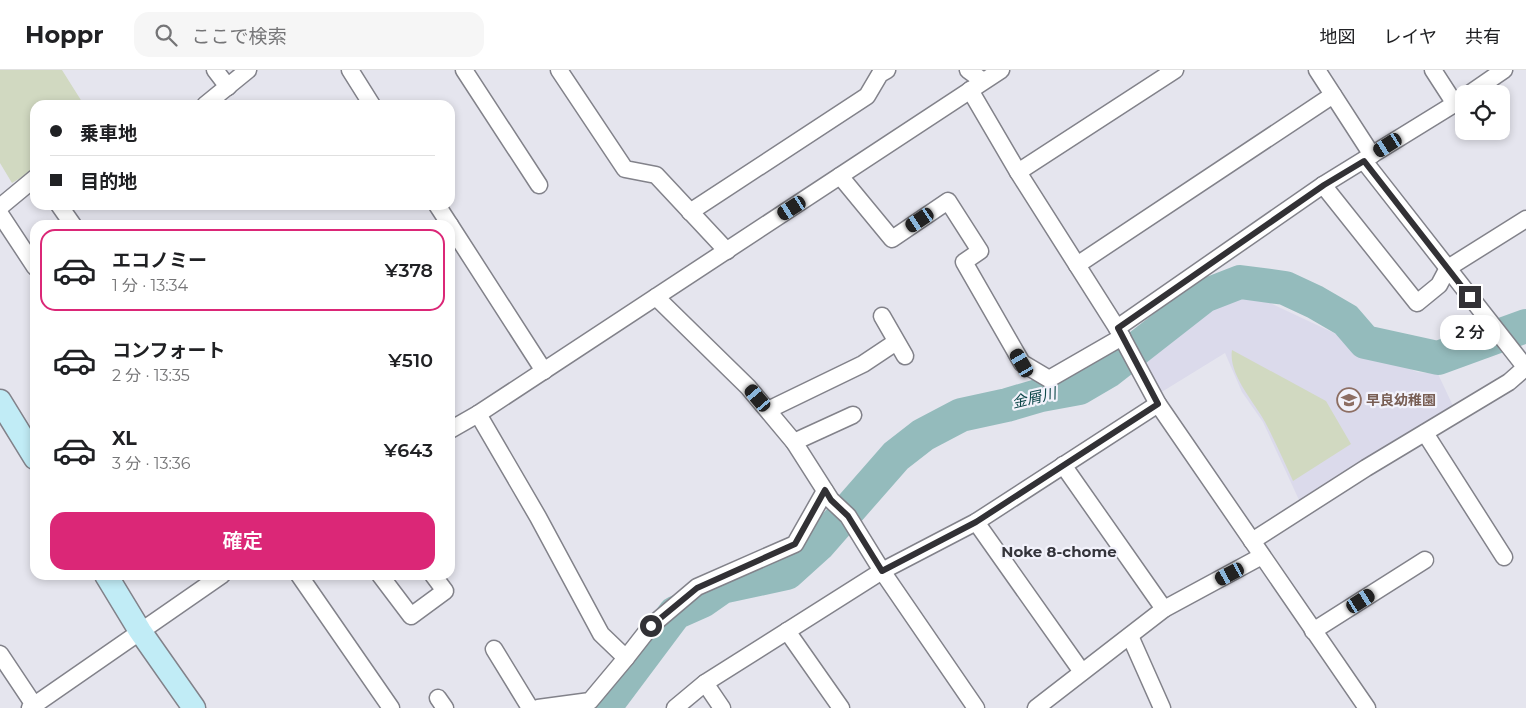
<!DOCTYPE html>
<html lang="ja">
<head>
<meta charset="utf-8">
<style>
	:root { --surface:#fff; --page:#f6f6f6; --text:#202124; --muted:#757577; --line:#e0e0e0; --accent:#db2777 }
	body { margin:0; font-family:Montserrat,"Noto Sans JP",sans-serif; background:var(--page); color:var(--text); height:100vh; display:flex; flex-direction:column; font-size:19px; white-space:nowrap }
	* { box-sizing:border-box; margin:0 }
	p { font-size:16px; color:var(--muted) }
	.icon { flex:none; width:28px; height:28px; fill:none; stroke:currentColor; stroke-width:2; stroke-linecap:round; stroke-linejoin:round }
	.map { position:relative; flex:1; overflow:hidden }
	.panel { position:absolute; left:30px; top:150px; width:425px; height:360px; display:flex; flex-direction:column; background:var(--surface); border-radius:15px; box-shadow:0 2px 8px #0003 }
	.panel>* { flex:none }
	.banner { position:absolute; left:30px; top:30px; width:425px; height:110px; border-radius:15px; box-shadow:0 2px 8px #0003; display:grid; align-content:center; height:110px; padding:0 20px; background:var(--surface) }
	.buttons { position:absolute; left:1455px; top:15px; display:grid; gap:10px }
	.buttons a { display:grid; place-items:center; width:55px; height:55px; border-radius:10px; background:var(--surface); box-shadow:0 2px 8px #0003; font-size:25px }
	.end { position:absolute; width:22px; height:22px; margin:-11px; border:6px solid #323135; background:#fff; box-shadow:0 0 0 2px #fff }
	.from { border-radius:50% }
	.bubble { position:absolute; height:35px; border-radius:15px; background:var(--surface); box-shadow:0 2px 8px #0003; font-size:16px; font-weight:600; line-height:35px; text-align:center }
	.car { position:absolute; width:15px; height:30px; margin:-15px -8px; border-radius:6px; box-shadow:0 0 4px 1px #0007; background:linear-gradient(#222 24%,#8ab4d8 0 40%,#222 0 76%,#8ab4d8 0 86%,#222 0) }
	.banner b { display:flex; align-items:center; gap:18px; height:48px; font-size:19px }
	.banner b+b { border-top:1px solid var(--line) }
	.banner i { width:12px; height:12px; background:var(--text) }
	ul { padding:9px 0 0; list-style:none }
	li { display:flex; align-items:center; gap:15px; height:82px; margin:0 10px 8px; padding:0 10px; border:2px solid transparent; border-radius:15px }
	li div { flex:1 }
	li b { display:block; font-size:19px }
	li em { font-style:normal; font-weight:600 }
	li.current { border-color:var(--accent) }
	li>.icon { width:45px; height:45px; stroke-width:1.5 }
	.cta { display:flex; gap:10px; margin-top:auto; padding:10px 20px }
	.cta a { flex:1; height:58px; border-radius:15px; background:var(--accent); color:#fff; font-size:20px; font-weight:600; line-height:58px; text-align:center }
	header { display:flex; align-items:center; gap:30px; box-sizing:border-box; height:70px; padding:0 25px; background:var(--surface); border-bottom:1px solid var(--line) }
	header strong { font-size:24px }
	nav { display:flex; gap:28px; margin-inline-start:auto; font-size:18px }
	.search { width:350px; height:45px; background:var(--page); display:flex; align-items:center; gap:12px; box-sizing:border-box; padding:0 18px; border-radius:15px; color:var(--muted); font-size:19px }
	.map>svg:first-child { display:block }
	.built { fill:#dbdaeb }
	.green { fill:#d1d9c1 }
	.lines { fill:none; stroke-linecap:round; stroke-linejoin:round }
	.river { stroke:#94bbbc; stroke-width:34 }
	.street-casing { stroke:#82828a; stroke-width:19 }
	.secondary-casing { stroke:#82828a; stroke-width:25 }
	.street { stroke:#fff; stroke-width:16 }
	.secondary { stroke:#c1ecf6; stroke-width:22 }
	.route { stroke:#323135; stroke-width:6 }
	.labels { text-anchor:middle; stroke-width:4.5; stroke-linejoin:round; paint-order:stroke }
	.education-label { font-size:14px; font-weight:bold; fill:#785e54; stroke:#f2f2fb; text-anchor:start }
	.water-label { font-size:15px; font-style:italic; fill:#0f494b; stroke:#f2f2fb }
	.neighbourhood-label { font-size:15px; font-weight:bold; fill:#34343b; stroke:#f2f2fb }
</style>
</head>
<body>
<header>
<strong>Hoppr</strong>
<div class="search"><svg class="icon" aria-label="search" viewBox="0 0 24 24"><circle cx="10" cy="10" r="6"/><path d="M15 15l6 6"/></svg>ここで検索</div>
<nav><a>地図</a><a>レイヤ</a><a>共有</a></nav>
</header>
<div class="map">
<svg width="1526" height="638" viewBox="0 0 1526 638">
	<rect width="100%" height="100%" fill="#e5e5ee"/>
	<!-- built -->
	<path class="built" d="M1241,227L1266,231L1417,302L1438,304L1454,338L1300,432L1263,352L1242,322L1225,283L1160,323L1140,290L1211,235Z"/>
	<!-- green -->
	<g class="green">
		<path d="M0,0H62L84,35H35V99L12,113L0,93Z"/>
		<path d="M1232,280L1326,331L1351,374L1293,411C1284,391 1275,371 1265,352C1254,332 1228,304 1232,280Z"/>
	</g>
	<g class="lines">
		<!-- river -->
		<path class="river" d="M604,638L675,543L702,531L722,517L787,503L818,475L896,386L923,365L961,345L1007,335L1041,325L1079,318L1108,301L1204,226L1240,212L1285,218L1315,232L1346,250L1365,272L1438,288L1526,256"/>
		<!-- street casing -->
		<g class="street-casing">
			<g id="street">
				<path d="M215,0L228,17"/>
				<path d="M350,0L372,35"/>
				<path d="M464,0L539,115"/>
				<path d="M559,0L625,99L656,105L727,181"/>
				<path d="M968,0L983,11"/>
				<path d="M1317,0L1372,85"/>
				<path d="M1433,0L1455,34"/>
				<path d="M970,20L1018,102L1117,258L1158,334L1367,638"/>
				<path d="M1469,24L1504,0"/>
				<path d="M205,35L248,0"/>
				<path d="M1364,91L1526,298"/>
				<path d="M1018,102L1175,0"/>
				<path d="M840,106L892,169L948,131L980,181L964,192L1022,293L1049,309L1122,267"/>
				<path d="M1323,115L1417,233L1439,215L1448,198L1526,149"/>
				<path d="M59,135L73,155"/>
				<path d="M437,135L450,155"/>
				<path d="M0,137L35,108"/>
				<path d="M690,142L867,26L880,4L887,0"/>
				<path d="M0,144L35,197"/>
				<path d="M450,155L544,301"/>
				<path d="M1077,195L1333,25"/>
				<path d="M656,227L748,317L794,372L831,430L848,446L882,501L976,638"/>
				<path d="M882,246L905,286"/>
				<path d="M1117,258L1323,115L1464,28"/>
				<path d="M768,340L863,294L896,272"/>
				<path d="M478,344L538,447L601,564L626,588L590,631L538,638"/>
				<path d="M450,360L478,344L1001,0"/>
				<path d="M1425,363L1504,487"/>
				<path d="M794,372L853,345"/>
				<path d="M1063,395L1164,539"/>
				<path d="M976,452L1082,602"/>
				<path d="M1252,471L1366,398L1509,312L1526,297"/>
				<path d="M299,505L391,638"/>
				<path d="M380,505L411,546L445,521L433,505"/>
				<path d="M787,561L841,638"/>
				<path d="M1313,561L1425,490"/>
				<path d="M1130,566L1162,638"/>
				<path d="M494,579L530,638"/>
				<path d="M0,584L34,635"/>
				<path d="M626,588L651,556L697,517L795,474L825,421"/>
				<path d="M705,613L722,638"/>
				<path d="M438,628L445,638"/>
				<path d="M30,638L222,505"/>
				<path d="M675,638L705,613L882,501L976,452L1158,334"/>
				<path d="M1036,638L1164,539L1262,486"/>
			</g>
		</g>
		<!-- secondary casing -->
		<g class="secondary-casing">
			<g id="secondary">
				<path d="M0,331L35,388"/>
				<path d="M106,505L140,561L194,638"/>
			</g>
		</g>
		<!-- street -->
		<use href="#street" class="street"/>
		<!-- secondary -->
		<use href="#secondary" class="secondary"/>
	</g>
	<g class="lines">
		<!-- route -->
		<path class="route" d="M651,556L697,518L795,474L825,420L831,430L848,446L882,501L976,452L1158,334L1118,258L1324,115L1364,91L1470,227"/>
	</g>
	<!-- icons -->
	<defs>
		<g id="school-ring" transform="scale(1.25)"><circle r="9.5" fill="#f2f2fb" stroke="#8d6e63" stroke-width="1.5"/><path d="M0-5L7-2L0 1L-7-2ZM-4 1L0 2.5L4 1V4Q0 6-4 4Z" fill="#8d6e63"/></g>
	</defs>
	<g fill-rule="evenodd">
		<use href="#school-ring" x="1349" y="330"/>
	</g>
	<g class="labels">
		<!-- education labels -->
		<g class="education-label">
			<text x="1366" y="335">早良幼稚園</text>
		</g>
		<!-- water labels -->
		<g class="water-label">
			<text transform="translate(1034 328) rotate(-13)" y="5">金屑川</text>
		</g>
		<!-- neighbourhood labels -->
		<g class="neighbourhood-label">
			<text x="1059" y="487">Noke 8-chome</text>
		</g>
	</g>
</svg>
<div class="buttons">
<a><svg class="icon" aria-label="locate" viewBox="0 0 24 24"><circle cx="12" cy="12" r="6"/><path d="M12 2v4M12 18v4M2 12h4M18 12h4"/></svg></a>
</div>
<i class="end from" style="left:651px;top:556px"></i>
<i class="end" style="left:1470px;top:227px"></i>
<div class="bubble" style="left:1440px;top:245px;width:60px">2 分</div>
<i class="car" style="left:1388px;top:75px;rotate:238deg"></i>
<i class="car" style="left:792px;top:138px;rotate:237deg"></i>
<i class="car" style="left:920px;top:150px;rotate:236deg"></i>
<i class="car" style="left:1022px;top:293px;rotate:330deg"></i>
<i class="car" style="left:758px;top:328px;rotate:320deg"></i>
<i class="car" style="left:1230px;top:504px;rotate:242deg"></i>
<i class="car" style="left:1361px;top:531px;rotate:57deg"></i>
<div class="banner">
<b><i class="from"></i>乗車地</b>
<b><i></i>目的地</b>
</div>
<section class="panel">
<ul>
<li class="current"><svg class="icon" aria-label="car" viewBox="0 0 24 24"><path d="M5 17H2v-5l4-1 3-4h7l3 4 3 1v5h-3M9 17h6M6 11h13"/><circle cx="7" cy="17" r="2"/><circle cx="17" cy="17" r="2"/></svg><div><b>エコノミー</b><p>1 分 · 13:34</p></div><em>¥378</em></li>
<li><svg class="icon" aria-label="car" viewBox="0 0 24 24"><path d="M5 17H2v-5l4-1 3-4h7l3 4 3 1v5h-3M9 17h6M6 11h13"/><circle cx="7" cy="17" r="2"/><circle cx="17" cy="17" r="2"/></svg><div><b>コンフォート</b><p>2 分 · 13:35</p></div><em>¥510</em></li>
<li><svg class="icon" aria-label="car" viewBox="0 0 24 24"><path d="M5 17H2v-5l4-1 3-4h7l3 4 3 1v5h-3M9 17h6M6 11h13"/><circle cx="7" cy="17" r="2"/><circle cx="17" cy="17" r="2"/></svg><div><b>XL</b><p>3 分 · 13:36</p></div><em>¥643</em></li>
</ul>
<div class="cta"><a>確定</a></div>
</section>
</div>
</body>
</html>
